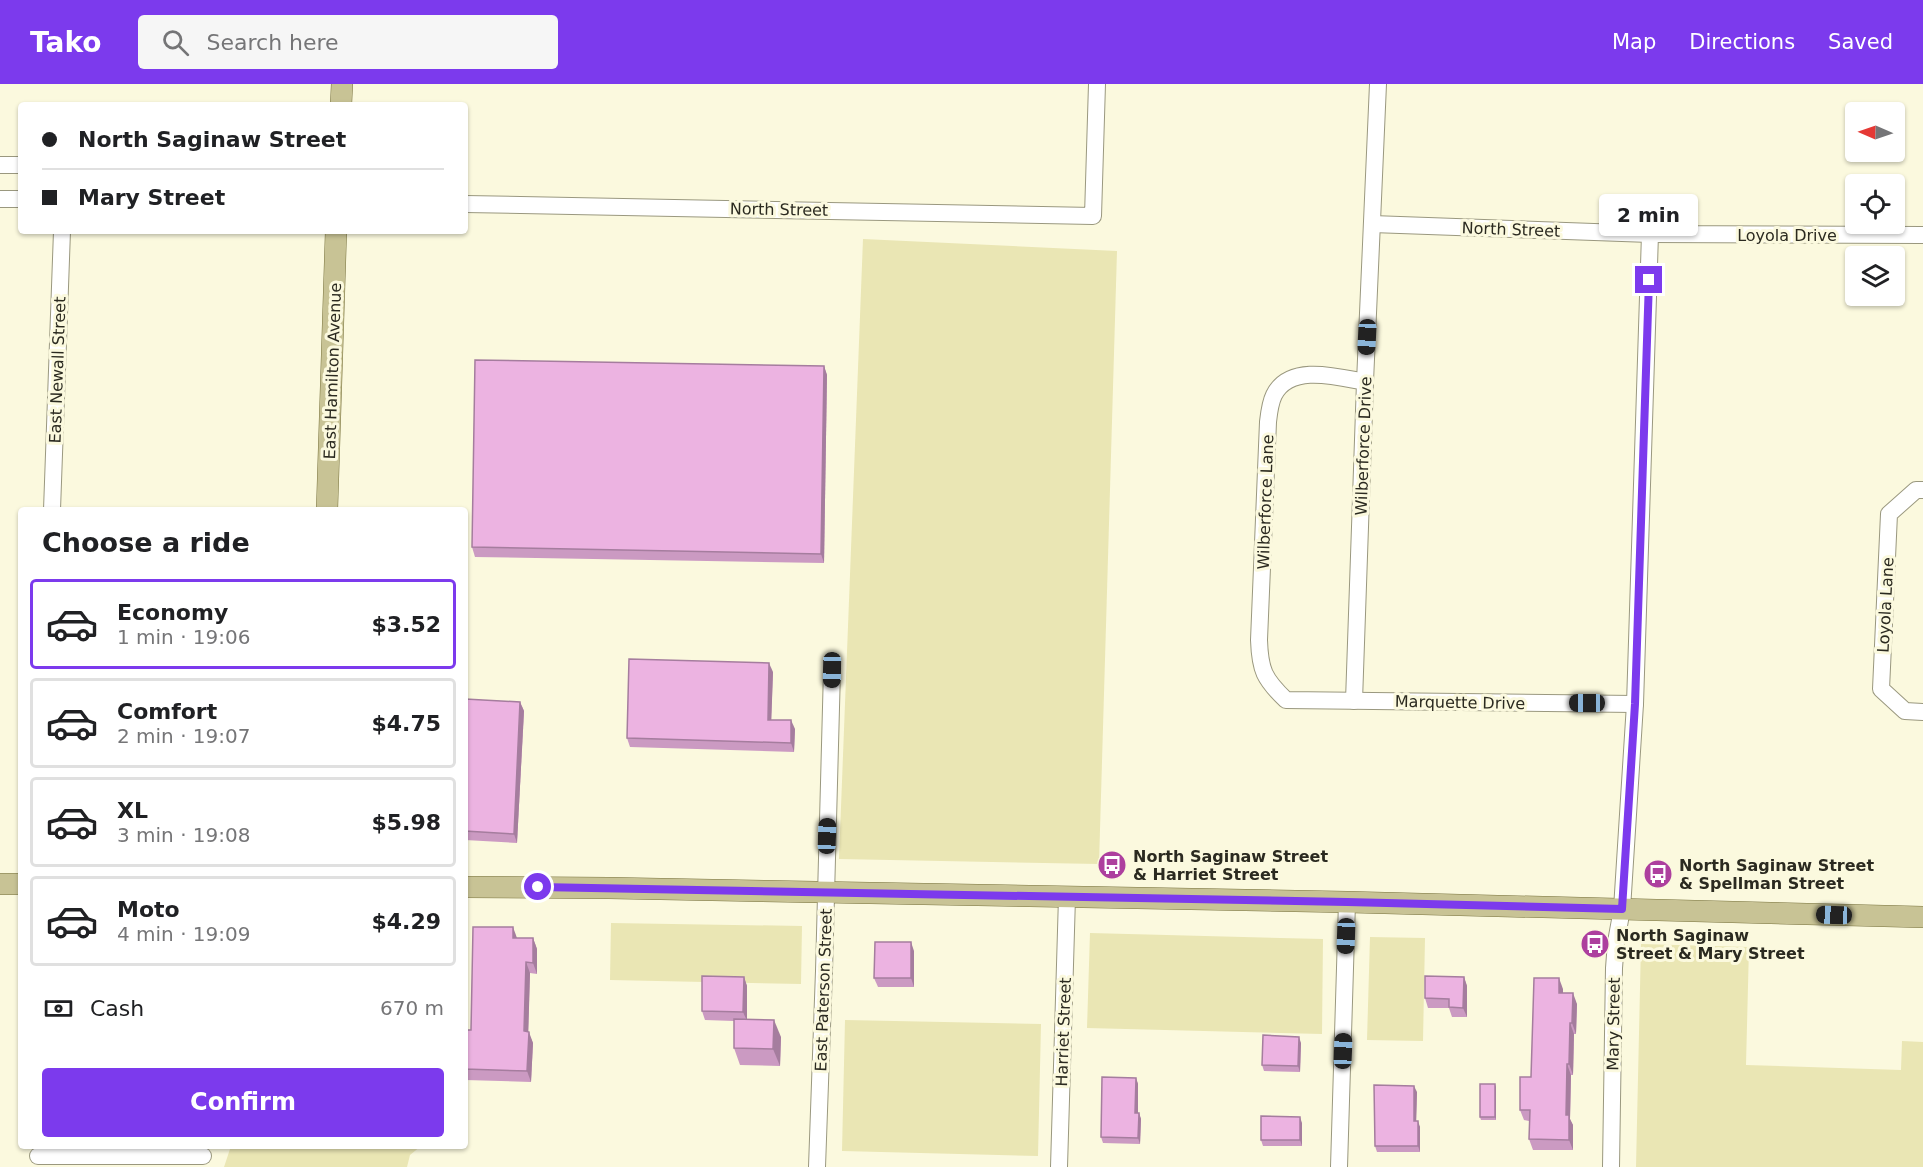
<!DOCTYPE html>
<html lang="en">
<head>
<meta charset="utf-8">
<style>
	:root { --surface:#fff; --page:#f6f6f6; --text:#202124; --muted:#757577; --line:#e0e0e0; --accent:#7c3aed }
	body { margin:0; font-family:"DejaVu Sans",sans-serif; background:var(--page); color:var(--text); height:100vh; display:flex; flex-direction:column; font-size:22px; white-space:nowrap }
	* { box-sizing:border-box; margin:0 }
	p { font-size:20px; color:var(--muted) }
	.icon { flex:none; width:33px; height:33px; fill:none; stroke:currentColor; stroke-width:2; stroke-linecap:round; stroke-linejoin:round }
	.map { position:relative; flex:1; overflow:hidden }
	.side { position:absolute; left:18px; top:423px; width:450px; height:642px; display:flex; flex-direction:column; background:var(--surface); border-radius:6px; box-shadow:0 2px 4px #0004 }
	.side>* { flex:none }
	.top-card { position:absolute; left:18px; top:18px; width:450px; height:132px; border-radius:6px; box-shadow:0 2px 4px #0004; display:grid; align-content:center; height:132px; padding:0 24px; background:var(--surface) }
	.needle { width:39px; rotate:272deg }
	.buttons { position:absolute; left:1845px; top:18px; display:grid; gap:12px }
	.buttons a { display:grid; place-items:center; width:60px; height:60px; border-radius:6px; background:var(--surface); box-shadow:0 2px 4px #0004; font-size:30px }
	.end { position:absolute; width:27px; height:27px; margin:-14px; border:8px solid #7c3aed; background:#fff; box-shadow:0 0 0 3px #fff }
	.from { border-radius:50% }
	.bubble { position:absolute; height:42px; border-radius:6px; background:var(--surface); box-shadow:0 2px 4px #0004; font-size:20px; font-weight:600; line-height:42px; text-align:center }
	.car { position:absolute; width:18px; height:36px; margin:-18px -9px; border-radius:8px; box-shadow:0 0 4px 2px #0007; background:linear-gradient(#222 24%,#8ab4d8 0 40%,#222 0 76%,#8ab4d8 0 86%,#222 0) }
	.top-card b { display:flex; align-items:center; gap:21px; height:57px; font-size:22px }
	.top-card b+b { border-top:2px solid var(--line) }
	.top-card i { width:15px; height:15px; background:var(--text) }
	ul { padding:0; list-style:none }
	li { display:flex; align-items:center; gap:18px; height:90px; margin:0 12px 9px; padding:0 12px; border:3px solid var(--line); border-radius:6px }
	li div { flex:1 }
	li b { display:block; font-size:22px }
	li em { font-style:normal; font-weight:600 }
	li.on { border-color:var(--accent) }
	li>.icon { width:54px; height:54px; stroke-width:1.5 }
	h2 { padding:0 24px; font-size:27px; line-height:72px }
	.pay { display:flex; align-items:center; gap:15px; height:66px; padding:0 24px; font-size:22px }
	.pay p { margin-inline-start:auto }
	.button { display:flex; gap:12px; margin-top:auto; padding:12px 24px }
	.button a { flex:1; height:69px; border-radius:6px; background:var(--accent); color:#fff; font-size:24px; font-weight:600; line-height:69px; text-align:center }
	header { display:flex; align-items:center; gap:36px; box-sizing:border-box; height:84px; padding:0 30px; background:var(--accent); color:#fff }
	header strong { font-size:28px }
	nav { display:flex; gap:33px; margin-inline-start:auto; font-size:21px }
	.search { width:420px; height:54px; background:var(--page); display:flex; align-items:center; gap:15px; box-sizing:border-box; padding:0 21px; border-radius:6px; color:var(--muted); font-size:22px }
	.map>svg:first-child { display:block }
	.green { fill:#eae6b4 }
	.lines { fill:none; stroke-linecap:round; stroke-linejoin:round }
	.minor-casing { stroke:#9a987f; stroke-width:18 }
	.major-casing { stroke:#79733e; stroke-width:22 }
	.minor { stroke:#fff; stroke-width:16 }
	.major { stroke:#c8c395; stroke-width:21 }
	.wall { fill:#cb9ac2 }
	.shaded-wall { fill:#a57d9e }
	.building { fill:#ecb3e1; stroke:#a57d9e; stroke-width:1.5 }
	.route { stroke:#7c3aed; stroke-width:8 }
	.labels { text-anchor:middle; stroke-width:6; stroke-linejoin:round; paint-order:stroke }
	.street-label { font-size:16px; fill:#2b2a20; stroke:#fbf9de }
	.poi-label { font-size:16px; font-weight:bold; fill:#2b2a20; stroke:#fbf9de; text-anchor:start }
</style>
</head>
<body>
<header>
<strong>Tako</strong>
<div class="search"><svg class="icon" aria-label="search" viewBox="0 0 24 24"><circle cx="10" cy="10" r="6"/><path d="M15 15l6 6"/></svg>Search here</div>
<nav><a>Map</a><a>Directions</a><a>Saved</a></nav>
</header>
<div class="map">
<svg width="1923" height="1083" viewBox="0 0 1923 1083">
	<rect width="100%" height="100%" fill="#fbf9de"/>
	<!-- green -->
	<g class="green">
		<path d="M863,155L1117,167L1099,780L839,775Z"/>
		<path d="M611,839L802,842L801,900L610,896Z"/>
		<path d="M1090,849L1323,855L1322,950L1087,944Z"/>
		<path d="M1370,853L1425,854L1423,957L1367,956Z"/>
		<path d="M1641,860L1749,863L1746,981L1901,986L1902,957L1923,958V1083H1636Z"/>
		<path d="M845,936L1041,940L1038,1072L842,1067Z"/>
		<path d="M231,1062H421L410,1071L407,1083H224Z"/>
	</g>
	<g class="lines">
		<!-- minor casing -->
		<g class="minor-casing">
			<g id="minor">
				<path d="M0,81H21"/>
				<path d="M0,115H21"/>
				<path d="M465,120L1093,132L1097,0"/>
				<path d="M1372,140L1650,150L1923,151"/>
				<path d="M1365,298C1338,293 1290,279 1274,311C1270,319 1269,329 1268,338L1259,556C1260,586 1264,595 1286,616L1635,620"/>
				<path d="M1923,406H1916L1889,430L1881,605L1905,627L1923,628"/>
				<path d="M52,426L62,147"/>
				<path d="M1354,617L1365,298L1378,0"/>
				<path d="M38,1072H203"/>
				<path d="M817,1083L824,887L832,586"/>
				<path d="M1059,1083L1067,813"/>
				<path d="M1339,1083L1347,818"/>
				<path d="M1611,1083L1614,884L1616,858L1622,825L1635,620L1650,150"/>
			</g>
		</g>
		<!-- major casing -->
		<g class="major-casing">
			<g id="major">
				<path d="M341,21L342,0"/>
				<path d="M327,426L336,147"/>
				<path d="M0,800H21"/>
				<path d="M465,803L609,804L1347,818L1923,833"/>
			</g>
		</g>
		<!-- minor -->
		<use href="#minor" class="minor"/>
		<!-- major -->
		<use href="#major" class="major"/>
	</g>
	<!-- wall -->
	<g class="wall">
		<path d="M824,282L827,291L824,479L475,473L472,463Z"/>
		<path d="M773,588L771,636L795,645L794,668L630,663L627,654Z"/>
		<path d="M465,615L520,618L524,627L517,759L465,756Z"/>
		<path d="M517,854H533L537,865V890L530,889L528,948L533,959L531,998L465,996V946H471Z"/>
		<path d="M914,867V903H878L874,894Z"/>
		<path d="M744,893L747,902V935L781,953L780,982L740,981L734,964V937L705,936L702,927Z"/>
		<path d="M1464,893L1467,902V933H1452L1449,924H1428L1425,914Z"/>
		<path d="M1563,905V909L1577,920L1576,950H1574L1573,991H1571L1570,1035L1573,1041V1066H1533L1529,1055V1037L1524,1036L1520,1026L1531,993Z"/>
		<path d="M1301,959L1300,988L1264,987L1262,981Z"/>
		<path d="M1136,994L1138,1000V1029H1139L1141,1035L1140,1060L1103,1059L1101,1053Z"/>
		<path d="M1496,1003V1036H1481L1480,1033Z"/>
		<path d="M1417,1008L1416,1037L1420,1043V1068H1377L1375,1062Z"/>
		<path d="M1302,1039V1062H1263L1261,1056Z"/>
	</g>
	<!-- shaded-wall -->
	<g class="shaded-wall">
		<path d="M824,282L827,291L824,479L821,470Z"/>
		<path d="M769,579L773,588L771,645L768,636Z"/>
		<path d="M520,618L524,627L517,759L514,750Z"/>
		<path d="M791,636L795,645L794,668L791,659Z"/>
		<path d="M513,843L517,854H513Z"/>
		<path d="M533,854L537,865V890L533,879Z"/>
		<path d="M911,858L914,867V903L911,894Z"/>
		<path d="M526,878L530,889L528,959L524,947Z"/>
		<path d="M744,893L747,902V937L743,928Z"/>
		<path d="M1464,893L1467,902V933L1463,924Z"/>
		<path d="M1559,894L1563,905V920L1559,909Z"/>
		<path d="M1573,909L1577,920L1576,950L1572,939Z"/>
		<path d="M774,936L781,953L780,982L773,965Z"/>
		<path d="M1570,939L1574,950L1573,991L1569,980Z"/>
		<path d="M529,948L533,959L531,998L527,987Z"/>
		<path d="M1299,953L1301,959L1300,988L1298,982Z"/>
		<path d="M1567,980L1571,991L1570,1035L1573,1041V1066L1569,1056L1566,1031Z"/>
		<path d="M1136,994L1138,1000V1035L1135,1029Z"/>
		<path d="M1495,1000L1496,1003V1036L1495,1033Z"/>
		<path d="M1414,1002L1417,1008L1416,1043L1414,1037Z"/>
		<path d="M1139,1029L1141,1035L1140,1060L1138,1054Z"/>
		<path d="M1300,1033L1302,1039V1062L1300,1056Z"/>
		<path d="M1418,1037L1420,1043V1068L1418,1062Z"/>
	</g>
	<!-- building -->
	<g class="building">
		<path d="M475,276L824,282L821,470L472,463Z"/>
		<path d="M629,575L769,579L768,636H791V659L627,654Z"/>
		<path d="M465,615L520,618L514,750L465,747Z"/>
		<path d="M473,843H513V854H533V879L526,878L524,947L529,948L527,987L465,985V946H471Z"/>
		<path d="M875,858H911V894H874Z"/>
		<path d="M702,892L744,893L743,928L702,927Z"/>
		<path d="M1425,892L1464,893L1463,924L1449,923V915L1425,914Z"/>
		<path d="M1534,894H1559V909H1573L1572,939H1570L1569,980H1567L1566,1031H1569V1056L1529,1055L1530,1026H1520V993H1531Z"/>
		<path d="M734,935L774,936L773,965L734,964Z"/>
		<path d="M1263,951L1299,953L1298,982L1262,981Z"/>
		<path d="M1102,993L1136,994L1135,1029H1139L1138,1054L1101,1053Z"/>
		<rect x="1480" y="1000" width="15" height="33"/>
		<path d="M1374,1001L1414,1002V1037H1418V1062H1375Z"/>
		<path d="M1261,1032L1300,1033V1056H1261Z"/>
	</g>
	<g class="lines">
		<!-- route -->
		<path class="route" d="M538,803L1347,818L1622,825L1635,620L1649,196"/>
	</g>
	<!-- icons -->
	<defs>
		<g id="bus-disc" transform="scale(1.5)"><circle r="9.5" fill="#ad3f9e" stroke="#fbf9de"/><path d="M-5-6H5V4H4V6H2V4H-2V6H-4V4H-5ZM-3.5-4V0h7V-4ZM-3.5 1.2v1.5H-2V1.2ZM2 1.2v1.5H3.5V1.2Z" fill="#fff"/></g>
	</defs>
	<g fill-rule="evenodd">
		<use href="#bus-disc" x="1112" y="781"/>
		<use href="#bus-disc" x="1658" y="790"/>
		<use href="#bus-disc" x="1595" y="860"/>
	</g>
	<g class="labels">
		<!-- street labels -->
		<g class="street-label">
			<text transform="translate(779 125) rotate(1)" y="6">North Street</text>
			<text transform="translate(1511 145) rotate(2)" y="6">North Street</text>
			<text x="1787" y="157">Loyola Drive</text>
			<text transform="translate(57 286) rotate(-88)" y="6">East Newall Street</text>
			<text transform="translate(332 287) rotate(-88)" y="6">East Hamilton Avenue</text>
			<text transform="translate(1363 362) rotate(-88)" y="6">Wilberforce Drive</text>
			<text transform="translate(1265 418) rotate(-88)" y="6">Wilberforce Lane</text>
			<text transform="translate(1885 521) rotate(-87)" y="6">Loyola Lane</text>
			<text transform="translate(1460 618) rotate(1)" y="6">Marquette Drive</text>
			<text transform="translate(823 906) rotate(-88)" y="6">East Paterson Street</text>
			<text transform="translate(1613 940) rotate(-89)" y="6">Mary Street</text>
			<text transform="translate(1063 948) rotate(-88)" y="6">Harriet Street</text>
		</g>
		<!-- poi labels -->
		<g class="poi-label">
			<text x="1133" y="778">North Saginaw Street<tspan x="1133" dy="18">&amp; Harriet Street</tspan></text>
			<text x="1679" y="787">North Saginaw Street<tspan x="1679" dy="18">&amp; Spellman Street</tspan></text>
			<text x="1616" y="857">North Saginaw<tspan x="1616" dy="18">Street &amp; Mary Street</tspan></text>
		</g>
	</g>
</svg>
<div class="buttons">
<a><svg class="needle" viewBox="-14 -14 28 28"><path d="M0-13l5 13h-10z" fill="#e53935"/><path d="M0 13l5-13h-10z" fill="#757577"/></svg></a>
<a><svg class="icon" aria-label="locate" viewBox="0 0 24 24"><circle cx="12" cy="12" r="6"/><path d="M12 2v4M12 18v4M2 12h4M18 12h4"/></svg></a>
<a><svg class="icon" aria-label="layers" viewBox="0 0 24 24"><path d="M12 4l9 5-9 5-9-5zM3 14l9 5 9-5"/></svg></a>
</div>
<i class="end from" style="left:538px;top:803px"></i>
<i class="end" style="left:1649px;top:196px"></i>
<div class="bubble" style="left:1599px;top:110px;width:99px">2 min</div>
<i class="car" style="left:1367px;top:253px;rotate:183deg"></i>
<i class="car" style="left:832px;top:586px;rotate:181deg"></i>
<i class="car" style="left:1587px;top:619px;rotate:270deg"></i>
<i class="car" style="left:827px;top:752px;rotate:2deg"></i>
<i class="car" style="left:1834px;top:831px;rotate:272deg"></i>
<i class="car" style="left:1346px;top:852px;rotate:182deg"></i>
<i class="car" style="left:1343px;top:967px;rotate:2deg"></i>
<div class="top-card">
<b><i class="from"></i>North Saginaw Street</b>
<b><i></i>Mary Street</b>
</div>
<section class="side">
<h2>Choose a ride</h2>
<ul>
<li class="on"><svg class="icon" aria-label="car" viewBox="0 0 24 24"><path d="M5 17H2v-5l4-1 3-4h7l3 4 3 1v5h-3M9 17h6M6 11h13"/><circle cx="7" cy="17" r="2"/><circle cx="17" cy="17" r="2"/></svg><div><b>Economy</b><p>1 min · 19:06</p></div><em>$3.52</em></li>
<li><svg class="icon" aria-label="car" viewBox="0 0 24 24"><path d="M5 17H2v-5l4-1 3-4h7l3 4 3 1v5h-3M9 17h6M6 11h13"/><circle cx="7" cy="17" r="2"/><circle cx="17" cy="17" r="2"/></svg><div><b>Comfort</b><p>2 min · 19:07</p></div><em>$4.75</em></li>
<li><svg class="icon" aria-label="car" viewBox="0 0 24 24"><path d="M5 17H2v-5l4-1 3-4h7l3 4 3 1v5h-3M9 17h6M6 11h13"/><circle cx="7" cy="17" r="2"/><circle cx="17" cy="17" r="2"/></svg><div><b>XL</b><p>3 min · 19:08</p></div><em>$5.98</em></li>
<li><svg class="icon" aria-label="car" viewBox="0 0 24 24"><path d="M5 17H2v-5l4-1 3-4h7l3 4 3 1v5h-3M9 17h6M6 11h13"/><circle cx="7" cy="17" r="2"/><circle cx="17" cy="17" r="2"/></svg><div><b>Moto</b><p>4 min · 19:09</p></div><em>$4.29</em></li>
</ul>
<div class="pay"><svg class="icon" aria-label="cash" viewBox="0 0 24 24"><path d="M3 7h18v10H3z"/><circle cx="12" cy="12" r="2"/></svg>Cash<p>670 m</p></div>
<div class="button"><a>Confirm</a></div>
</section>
</div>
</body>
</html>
